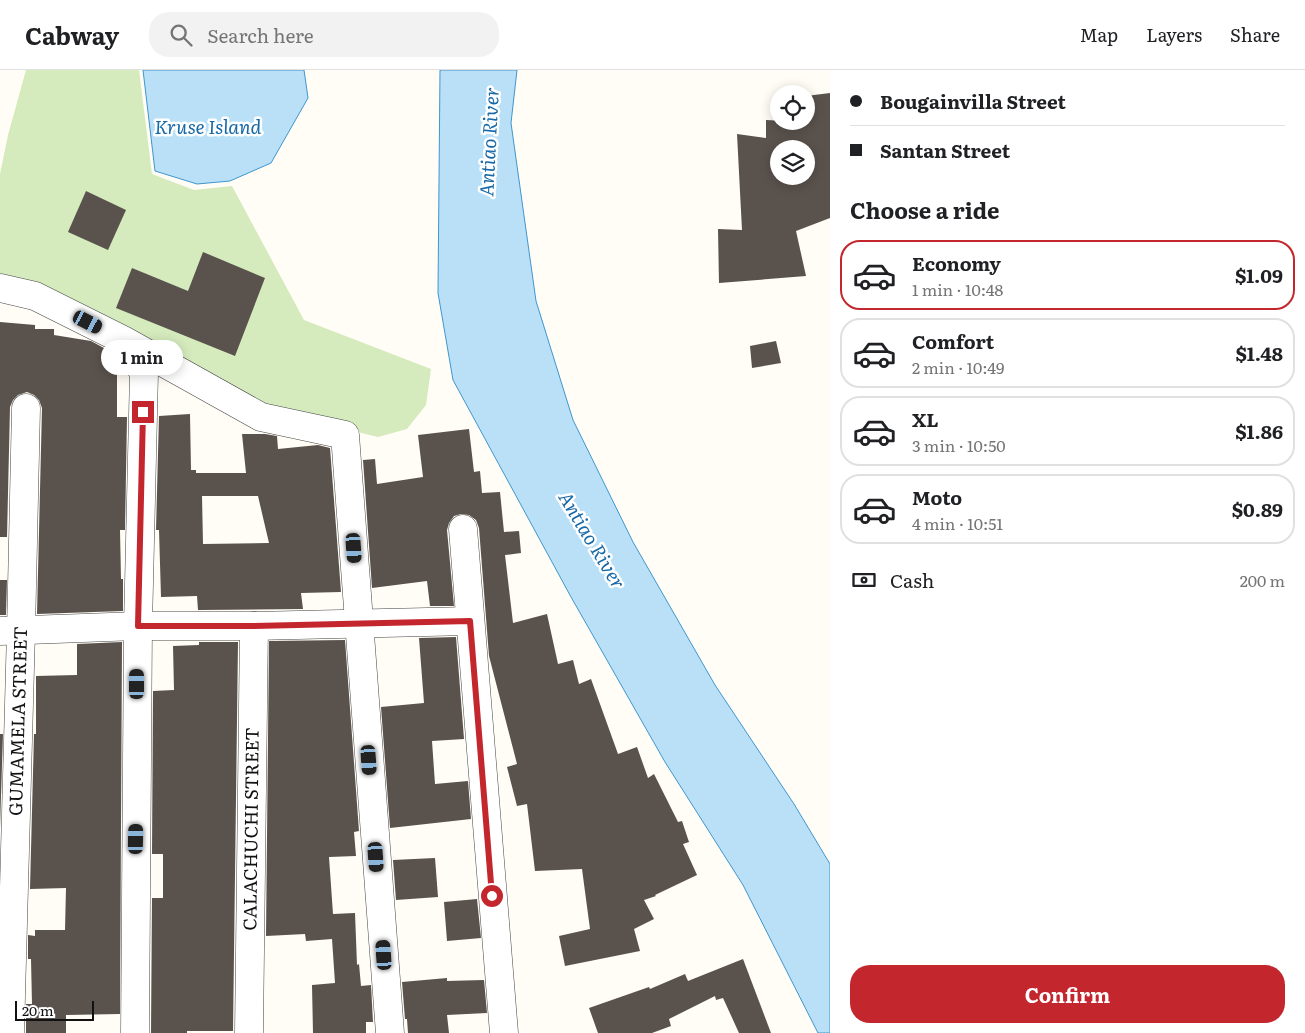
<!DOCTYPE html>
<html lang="en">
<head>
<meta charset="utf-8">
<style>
	:root { --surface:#fff; --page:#f2f2f2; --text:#202124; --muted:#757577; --line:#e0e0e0; --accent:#c4262e }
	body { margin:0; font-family:Literata,serif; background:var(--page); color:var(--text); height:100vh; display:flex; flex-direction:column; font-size:19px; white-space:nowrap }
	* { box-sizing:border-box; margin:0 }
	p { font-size:16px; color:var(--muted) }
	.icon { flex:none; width:28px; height:28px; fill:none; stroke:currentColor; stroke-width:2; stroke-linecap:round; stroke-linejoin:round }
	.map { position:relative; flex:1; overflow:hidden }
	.sheet { display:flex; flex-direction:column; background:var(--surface); width:475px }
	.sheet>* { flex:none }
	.hud { display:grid; align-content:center; height:110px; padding:0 20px; background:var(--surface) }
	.fabs { position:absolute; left:770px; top:15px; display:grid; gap:10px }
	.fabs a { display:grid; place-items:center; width:45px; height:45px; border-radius:50%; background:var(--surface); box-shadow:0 2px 12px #0003; font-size:25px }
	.scale { position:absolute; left:15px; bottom:12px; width:79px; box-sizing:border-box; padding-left:5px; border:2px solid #111; border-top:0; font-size:14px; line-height:18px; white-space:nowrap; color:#111; -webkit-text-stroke:4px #fff; paint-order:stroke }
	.end { position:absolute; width:22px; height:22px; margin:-11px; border:6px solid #c4262e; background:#fff; box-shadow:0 0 0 2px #fff }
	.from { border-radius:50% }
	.bubble { position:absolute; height:35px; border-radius:18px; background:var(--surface); box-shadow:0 2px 12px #0003; font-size:16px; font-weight:700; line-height:35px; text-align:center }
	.car { position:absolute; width:15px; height:30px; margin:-15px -8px; border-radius:6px; box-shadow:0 0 4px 1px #0007; background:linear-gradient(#222 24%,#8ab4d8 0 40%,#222 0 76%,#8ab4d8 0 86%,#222 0) }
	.hud b { display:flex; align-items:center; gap:18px; height:48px; font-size:19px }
	.hud b+b { border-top:1px solid var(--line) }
	.hud i { width:12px; height:12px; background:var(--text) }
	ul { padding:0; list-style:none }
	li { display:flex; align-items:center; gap:15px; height:70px; margin:0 10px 8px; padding:0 10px; border:2px solid var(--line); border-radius:20px }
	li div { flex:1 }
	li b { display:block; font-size:19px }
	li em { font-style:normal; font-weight:700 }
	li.on { border-color:var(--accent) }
	li>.icon { width:45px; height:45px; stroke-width:1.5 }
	h2 { padding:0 20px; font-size:22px; line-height:60px }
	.pay { display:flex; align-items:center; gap:12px; height:55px; padding:0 20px; font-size:19px }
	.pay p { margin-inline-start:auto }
	.button { display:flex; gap:10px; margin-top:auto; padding:10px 20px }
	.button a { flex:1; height:58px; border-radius:20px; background:var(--accent); color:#fff; font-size:20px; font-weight:700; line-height:58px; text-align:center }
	header { display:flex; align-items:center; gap:30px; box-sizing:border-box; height:70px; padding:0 25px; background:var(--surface); border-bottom:1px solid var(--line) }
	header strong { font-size:24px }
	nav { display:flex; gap:28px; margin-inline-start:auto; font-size:18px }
	.search { width:350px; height:45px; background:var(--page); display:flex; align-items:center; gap:12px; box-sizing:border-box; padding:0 18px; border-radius:20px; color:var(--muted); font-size:19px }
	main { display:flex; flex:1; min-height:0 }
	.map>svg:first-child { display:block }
	.green { fill:#d5ebbd }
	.water { fill:#b9e0f7; stroke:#3f96cf }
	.building { fill:#5a524d; fill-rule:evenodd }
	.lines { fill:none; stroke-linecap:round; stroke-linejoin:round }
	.street-casing { stroke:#444; stroke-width:29 }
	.street { stroke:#fff; stroke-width:28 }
	.route { stroke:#c4262e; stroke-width:6 }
	.labels { text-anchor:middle; stroke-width:5; stroke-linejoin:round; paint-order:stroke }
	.street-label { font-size:18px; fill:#111; stroke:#fff }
	.water-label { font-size:19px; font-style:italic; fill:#1768a6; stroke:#fff }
</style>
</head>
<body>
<header>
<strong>Cabway</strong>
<div class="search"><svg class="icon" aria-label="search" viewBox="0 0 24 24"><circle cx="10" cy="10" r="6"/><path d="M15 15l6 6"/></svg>Search here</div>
<nav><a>Map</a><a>Layers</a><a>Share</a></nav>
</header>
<main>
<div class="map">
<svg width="830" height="963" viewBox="0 0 830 963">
	<rect width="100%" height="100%" fill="#fffdf5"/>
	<!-- green -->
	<path class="green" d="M26,0H139L152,104L194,120L232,116L304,250L431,299L426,335L407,359L378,367L263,339L0,209V104L8,65Z"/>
	<!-- water -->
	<g class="water">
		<path d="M143,0H304L308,28L271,93L230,111L197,114L155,101Z"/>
		<path d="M440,0H517L511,53L536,231L573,350L633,472L715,615L794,734L830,794V963H818L743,815L665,692L571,527L453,310L438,223Z"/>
	</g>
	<!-- building -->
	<g class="building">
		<path d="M830,23V148L796,161L806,206L719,213L718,159L742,160L737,64L766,68V50L806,52V26ZM779,79H806V106H779Z"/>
		<path d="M86,121L126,140L108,180L68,162Z"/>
		<path d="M203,182L265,208L235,286L116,238L132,198L188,221Z"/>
		<path d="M0,252L35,255V259H54V265L91,271L113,283L117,290V347H127L125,460H120L121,509H123V541L37,544L42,338L39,330L34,325L27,322L18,325L13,330L10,337L7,467H0Z"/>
		<path d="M776,271L781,293L752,298L750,276Z"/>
		<path d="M190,344L191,400H196V403H246L242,364H265L277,366L278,379L318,375L330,378L341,522L301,523L303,539L198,540L197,526L161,527L159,460H156L159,346ZM202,426H258L269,473L203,474Z"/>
		<path d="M469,359L474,402L480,401L482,423L500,422L504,462L519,461L521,483L505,485L513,553L547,544L558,594L573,590L579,614L591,609L618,684L637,677L648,708L654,704L678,752L682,751L689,772L683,774L697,805L655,825L656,826L644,830L654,849L634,859L640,881L565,896L559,866L590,859L582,799L535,801L527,734L517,736L507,697L517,694L489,586L479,458L476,450L469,445L461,444L454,446L449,453L447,460L454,536H430L427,511L372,518L363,390L375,389L377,414L423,407L418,365Z"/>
		<path d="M0,510H7L6,545H0Z"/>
		<path d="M456,567L464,669L432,671L435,714L468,711L471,749L390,758L381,637L424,633L419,568Z"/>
		<path d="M345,570L359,761L354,762L356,786L329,787L333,844L355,843L357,895L359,894L361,916L371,915L373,952H366V963H313L312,915L335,913L332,869L306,871L305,864L266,866L269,571Z"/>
		<path d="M122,572L120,944L66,945V963H26V934H32L31,889H28V865L35,866V860H65L66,818L30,819L34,664H36V606L77,605V574Z"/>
		<path d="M199,572H238L233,961H187V963H151L152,828H163V784H152L153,621L174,620L173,576L199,575Z"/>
		<path d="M0,664H3L0,757Z"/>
		<path d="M435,788L438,827L396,830L393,790Z"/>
		<path d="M477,829L481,868L447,871L444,832Z"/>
		<path d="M743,889L771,963H739L723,928L716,930L715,926L669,949L671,956L652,963H598L589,938L649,917L650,919L685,904L688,911Z"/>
		<path d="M447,908V911L484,910L487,943L447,945L449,963H408L407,949H405L402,912Z"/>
	</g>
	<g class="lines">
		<!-- street casing -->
		<g class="street-casing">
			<g id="street">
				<path d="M0,218L35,226L123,270L261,347L345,365L390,963"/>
				<path d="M125,272L144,303L138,556L135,963"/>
				<path d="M463,459L504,963"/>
				<path d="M0,561L138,556H254L470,551"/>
				<path id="s1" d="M10,963L21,561L26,338"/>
				<path id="s2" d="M249,963L254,556"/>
			</g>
		</g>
		<!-- street -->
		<use href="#street" class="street"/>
	</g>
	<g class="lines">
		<!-- route -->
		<path class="route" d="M143,342L138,556H254L470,551L492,826"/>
	</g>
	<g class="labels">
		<!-- street labels -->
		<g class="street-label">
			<text dy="6" stroke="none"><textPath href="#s1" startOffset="312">GUMAMELA STREET</textPath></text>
			<text dy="6" stroke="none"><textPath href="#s2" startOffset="204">CALACHUCHI STREET</textPath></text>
		</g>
		<!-- water labels -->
		<g class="water-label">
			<text x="208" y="64">Kruse Island</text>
			<text transform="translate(489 72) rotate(-87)" y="7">Antiao River</text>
			<text transform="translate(592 470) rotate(59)" y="7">Antiao River</text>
		</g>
	</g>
</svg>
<div class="fabs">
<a><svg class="icon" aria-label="locate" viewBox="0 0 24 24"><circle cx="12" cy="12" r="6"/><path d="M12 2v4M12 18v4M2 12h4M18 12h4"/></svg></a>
<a><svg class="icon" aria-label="layers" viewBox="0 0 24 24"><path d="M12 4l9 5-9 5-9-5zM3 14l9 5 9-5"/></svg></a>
</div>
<div class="scale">20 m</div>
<i class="end from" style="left:492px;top:826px"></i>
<i class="end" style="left:143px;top:342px"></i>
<div class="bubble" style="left:101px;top:270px;width:82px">1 min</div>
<i class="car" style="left:88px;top:252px;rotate:117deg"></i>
<i class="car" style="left:354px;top:478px;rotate:176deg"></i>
<i class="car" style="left:137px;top:614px;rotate:0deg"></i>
<i class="car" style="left:369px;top:690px;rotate:176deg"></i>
<i class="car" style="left:136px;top:769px;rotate:1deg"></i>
<i class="car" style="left:376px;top:787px;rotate:176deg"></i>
<i class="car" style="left:384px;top:885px;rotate:356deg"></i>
</div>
<section class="sheet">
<div class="hud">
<b><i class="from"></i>Bougainvilla Street</b>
<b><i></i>Santan Street</b>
</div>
<h2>Choose a ride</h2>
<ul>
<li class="on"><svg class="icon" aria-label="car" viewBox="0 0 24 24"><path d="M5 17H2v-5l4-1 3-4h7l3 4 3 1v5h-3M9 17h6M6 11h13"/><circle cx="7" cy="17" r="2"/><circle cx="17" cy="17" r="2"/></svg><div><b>Economy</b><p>1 min · 10:48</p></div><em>$1.09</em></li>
<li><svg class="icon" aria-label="car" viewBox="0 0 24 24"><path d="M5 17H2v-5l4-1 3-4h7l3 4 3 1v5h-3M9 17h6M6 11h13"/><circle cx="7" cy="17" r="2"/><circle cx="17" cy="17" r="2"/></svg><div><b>Comfort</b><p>2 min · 10:49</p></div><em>$1.48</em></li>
<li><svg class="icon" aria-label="car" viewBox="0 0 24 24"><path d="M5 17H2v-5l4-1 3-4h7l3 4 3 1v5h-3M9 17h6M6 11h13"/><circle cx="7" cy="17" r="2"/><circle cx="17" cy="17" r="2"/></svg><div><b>XL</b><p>3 min · 10:50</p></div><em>$1.86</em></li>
<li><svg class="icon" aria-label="car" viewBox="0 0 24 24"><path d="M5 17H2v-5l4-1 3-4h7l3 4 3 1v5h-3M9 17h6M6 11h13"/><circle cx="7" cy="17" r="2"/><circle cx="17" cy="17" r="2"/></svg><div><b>Moto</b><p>4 min · 10:51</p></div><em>$0.89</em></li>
</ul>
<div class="pay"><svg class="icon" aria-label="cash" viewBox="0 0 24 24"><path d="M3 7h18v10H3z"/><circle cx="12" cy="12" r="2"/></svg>Cash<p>200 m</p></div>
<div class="button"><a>Confirm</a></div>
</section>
</main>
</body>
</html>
